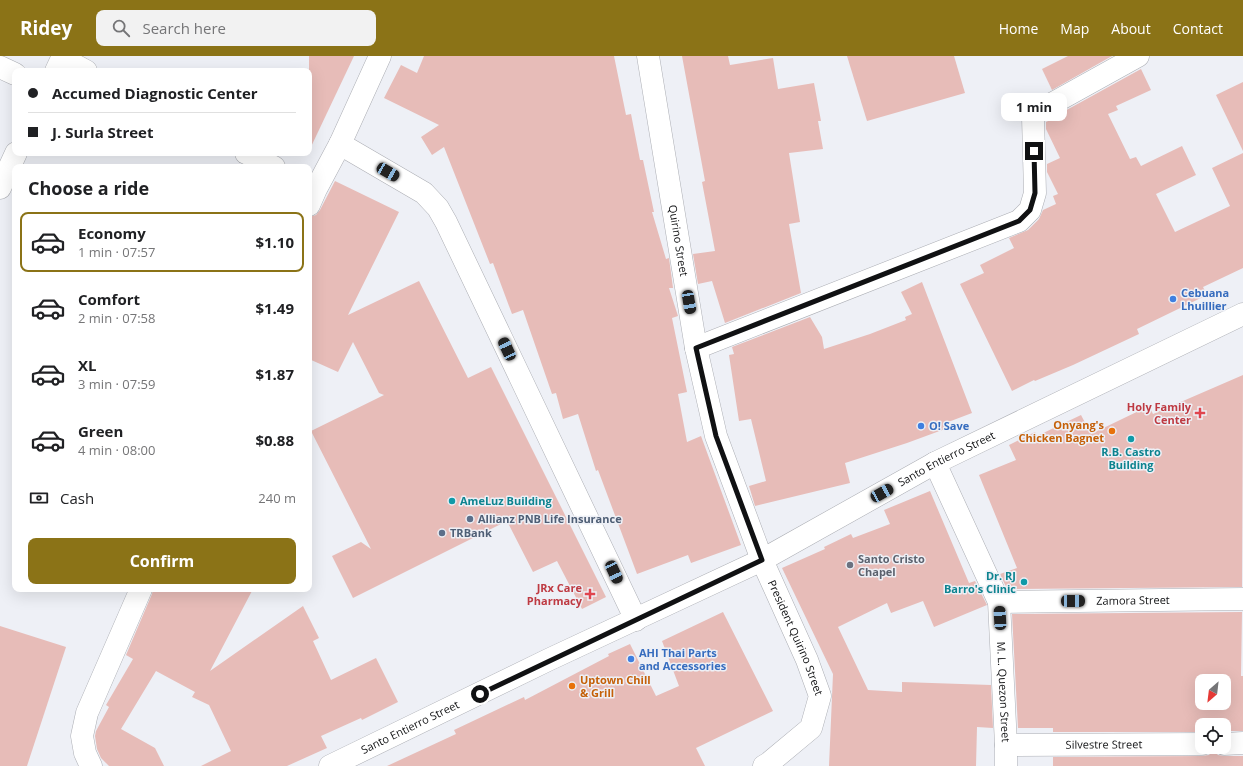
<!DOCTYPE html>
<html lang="en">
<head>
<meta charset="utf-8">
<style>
	:root { --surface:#fff; --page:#f2f2f2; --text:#202124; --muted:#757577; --line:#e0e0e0; --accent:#8b7317 }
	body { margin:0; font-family:"Open Sans",sans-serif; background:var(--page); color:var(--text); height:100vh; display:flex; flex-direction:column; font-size:15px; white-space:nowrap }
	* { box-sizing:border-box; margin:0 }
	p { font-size:13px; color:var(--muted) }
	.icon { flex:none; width:22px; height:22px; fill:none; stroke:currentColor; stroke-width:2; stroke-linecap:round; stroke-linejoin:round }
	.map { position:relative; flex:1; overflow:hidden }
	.details { position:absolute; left:12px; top:108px; width:300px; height:428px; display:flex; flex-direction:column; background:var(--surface); border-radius:8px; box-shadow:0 4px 16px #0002 }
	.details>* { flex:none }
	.banner { position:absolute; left:12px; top:12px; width:300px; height:88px; border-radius:8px; box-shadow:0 4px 16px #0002; display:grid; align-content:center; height:88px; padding:0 16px; background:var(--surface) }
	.needle { width:26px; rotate:208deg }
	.controls { position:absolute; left:1195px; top:618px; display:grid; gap:8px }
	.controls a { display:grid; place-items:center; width:36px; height:36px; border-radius:8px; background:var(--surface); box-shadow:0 4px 16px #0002; font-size:20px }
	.end { position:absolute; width:18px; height:18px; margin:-9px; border:5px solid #101113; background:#fff; box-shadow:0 0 0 2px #fff }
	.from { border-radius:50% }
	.bubble { position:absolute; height:28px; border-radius:8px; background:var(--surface); box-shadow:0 4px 16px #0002; font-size:13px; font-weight:700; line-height:28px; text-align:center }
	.car { position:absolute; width:12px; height:24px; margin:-12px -6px; border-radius:5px; box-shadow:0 0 3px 1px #0007; background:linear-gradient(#222 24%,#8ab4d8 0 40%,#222 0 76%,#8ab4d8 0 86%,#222 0) }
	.banner b { display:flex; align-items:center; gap:14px; height:38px; font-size:15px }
	.banner b+b { border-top:1px solid var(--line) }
	.banner i { width:10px; height:10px; background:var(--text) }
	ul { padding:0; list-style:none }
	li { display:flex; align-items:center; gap:12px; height:60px; margin:0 8px 6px; padding:0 8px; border:2px solid transparent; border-radius:8px }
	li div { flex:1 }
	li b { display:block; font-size:15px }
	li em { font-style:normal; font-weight:700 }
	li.on { border-color:var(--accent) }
	li>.icon { width:36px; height:36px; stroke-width:1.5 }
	h2 { padding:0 16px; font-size:18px; line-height:48px }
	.pay { display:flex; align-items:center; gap:10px; height:44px; padding:0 16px; font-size:15px }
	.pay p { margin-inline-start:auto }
	.button { display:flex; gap:8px; margin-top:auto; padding:8px 16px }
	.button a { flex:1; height:46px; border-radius:8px; background:var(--accent); color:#fff; font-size:16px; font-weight:700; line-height:46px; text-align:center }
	header { display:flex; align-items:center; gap:24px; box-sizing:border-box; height:56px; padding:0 20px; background:var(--accent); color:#fff }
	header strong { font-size:19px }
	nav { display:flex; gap:22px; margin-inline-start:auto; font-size:14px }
	.search { width:280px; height:36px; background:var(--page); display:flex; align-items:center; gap:10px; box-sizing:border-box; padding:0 14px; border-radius:8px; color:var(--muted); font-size:15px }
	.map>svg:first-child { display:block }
	.building { fill:#e7bcb8; fill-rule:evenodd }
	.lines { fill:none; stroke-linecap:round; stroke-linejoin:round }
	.street-casing { stroke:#acaeb4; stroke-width:23 }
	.secondary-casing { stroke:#acaeb4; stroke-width:23 }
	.highway-casing { stroke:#acaeb4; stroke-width:23 }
	.street { stroke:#fff; stroke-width:22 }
	.secondary { stroke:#fff; stroke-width:22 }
	.highway { stroke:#fff; stroke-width:22 }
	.route { stroke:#101113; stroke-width:5 }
	.shop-dot { fill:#3f7fe0; stroke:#eef0f6; stroke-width:1.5 }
	.health-dot { fill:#e0444e; stroke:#eef0f6; stroke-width:1.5 }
	.food-dot { fill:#e8710a; stroke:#eef0f6; stroke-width:1.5 }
	.culture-dot { fill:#0f9aa8; stroke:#eef0f6; stroke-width:1.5 }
	.service-dot { fill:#5c6f8a; stroke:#eef0f6; stroke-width:1.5 }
	.worship-dot { fill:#6b7280; stroke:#eef0f6; stroke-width:1.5 }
	.labels { text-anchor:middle; stroke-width:3; stroke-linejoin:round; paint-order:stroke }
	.street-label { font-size:11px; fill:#101113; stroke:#eef0f6 }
	.shop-label { font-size:11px; font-weight:bold; fill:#366cbe; stroke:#eef0f6; text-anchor:start }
	.health-label { font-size:11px; font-weight:bold; fill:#be3a42; stroke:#eef0f6; text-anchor:end }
	.food-label { font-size:11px; font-weight:bold; fill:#c56008; stroke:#eef0f6; text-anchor:end }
	.culture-label { font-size:11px; font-weight:bold; fill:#0d838f; stroke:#eef0f6 }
	.service-label { font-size:11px; font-weight:bold; fill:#4e5e75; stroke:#eef0f6; text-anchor:start }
	.worship-label { font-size:11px; font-weight:bold; fill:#5b616d; stroke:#eef0f6; text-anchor:start }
</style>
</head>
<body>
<header>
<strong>Ridey</strong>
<div class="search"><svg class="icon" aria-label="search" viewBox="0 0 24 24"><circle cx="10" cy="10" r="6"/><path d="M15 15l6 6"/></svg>Search here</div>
<nav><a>Home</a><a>Map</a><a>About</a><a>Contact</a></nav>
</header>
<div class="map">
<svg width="1243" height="710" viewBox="0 0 1243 710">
	<rect width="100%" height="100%" fill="#eef0f6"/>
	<!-- building -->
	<g class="building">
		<path d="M309,0H354L309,95Z"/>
		<path d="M424,0H614L626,59L631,58L640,104H643L654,156H652L666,203L669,202L673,232H669L678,260L672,262L687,336L678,338L687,386L701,380L741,489L691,507L688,499L637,518L598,414L596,415L578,358L563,363L556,337L552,338L523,254L512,258L493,207L490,208L444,91L432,99L421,81L439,69L384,42L401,9L417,17Z"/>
		<path d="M682,0H728L730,9L773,2L778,33L814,27L821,65H818L823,93L789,97L800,166L789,168L801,237L725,267L712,225L698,228L693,198L715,195L702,126L705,125Z"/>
		<path d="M847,0H954L965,37L867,65Z"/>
		<path d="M1068,0H1112L1052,34L1042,13Z"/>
		<path d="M1141,13L1151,34L1116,50L1118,54L1108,58L1130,103L1136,101L1141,110L1182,90L1196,119L1156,138L1175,176L1230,150L1212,112L1243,97V212L1203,231L1207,239L1137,273L1139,278L1073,309L1035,325L1034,324L1012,335L960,228L984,217L980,209L1014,192L1009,182L1028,174L1039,163L1043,154L1056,148L1053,140L1058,138L1047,116V108L1060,102L1046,73V66L1063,58V56Z"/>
		<path d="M1243,26V95L1216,39Z"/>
		<path d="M335,125L399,156L348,259L419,225L468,322L491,311L606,541L582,553L557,505L533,516L507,465L353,542L332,500L361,486L371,493L311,375L384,339L379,337L353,286L338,316L309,303V161L316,159L320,154Z"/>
		<path d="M922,226L972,357L943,368L945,373L907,387L845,407L850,427L755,450L749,430L766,425L751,363L739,365L729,299L734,298L732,291L810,261L822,281L824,293L870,278L906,264L905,261L912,258L901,236Z"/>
		<path d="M1243,319L1242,531L1007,533L1000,518L1017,512L979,419L1016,404L1009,389L1035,376L1037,380L1081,359L1091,378L1149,350L1153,358Z"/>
		<path d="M930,435L969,527L975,525L987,549L934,571L923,545L891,557L887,547L838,571L868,634L902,636V626L991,629L993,672L977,671L976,710H829L833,618L782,512L825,493L824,491L851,478L853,482L890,468L884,454Z"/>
		<path d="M153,533H253L210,615L303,550L319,582L313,585L331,624L376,602L398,646L362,664L361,662L321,680L327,692L287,710H201L231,695L209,649L192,641L195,636L156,615L121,673L155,692L164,710H109L101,702L97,693L95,680L96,675L109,651L106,649L133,603L126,599L152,538Z"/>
		<path d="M723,556L773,655L696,692L705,710H387L456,678L454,674L524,641L525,644L609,600L608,598L630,588L656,640L679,630L662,585Z"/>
		<path d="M1242,556L1241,620H1243V675H1224V669H1202V676H1053V672H1018L1012,558ZM1202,625H1224V647H1202Z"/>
		<path d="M0,570L66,591L27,710H0Z"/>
		<path d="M1213,694L1218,699L1224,700H1243V710H1053V701L1202,700L1209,699Z"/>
	</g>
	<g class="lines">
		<!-- street casing -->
		<g class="street-casing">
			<g id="street">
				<path id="s1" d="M648,0L696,292L716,380L762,504L807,604L820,640L811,672L769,707L764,710"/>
				<path d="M62,2L86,15"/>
				<path d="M0,11L15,18"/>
				<path d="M340,88L424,137L438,152L446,166L636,564"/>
				<path d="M246,97L274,111"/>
				<path d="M309,149L316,133L340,88L380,0"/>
				<path d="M696,292L1019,165L1030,154L1035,137L1033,61L1037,56L1138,0"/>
				<path id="s2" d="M935,407L999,546L1006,689V710"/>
				<path id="s3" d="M999,546L1243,543"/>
				<path d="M1224,688L1243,687"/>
				<path id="s4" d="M1006,689L1202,688"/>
				<path d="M91,710L85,697L82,680L87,657L141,533"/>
			</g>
		</g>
		<!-- secondary casing -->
		<g class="secondary-casing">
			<g id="secondary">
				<path id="s5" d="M330,710L548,604L762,504L935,407L1243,258"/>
			</g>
		</g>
		<!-- highway casing -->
		<g class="highway-casing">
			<g id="highway">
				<path d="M56,15L63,0"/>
				<path d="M0,132L16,97"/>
			</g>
		</g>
		<!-- street -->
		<use href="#street" class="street"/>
		<!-- secondary -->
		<use href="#secondary" class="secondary"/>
		<!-- highway -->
		<use href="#highway" class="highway"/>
	</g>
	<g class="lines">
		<!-- route -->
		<path class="route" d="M480,638L762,504L716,380L696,292L1019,165L1030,154L1035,137L1034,95"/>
	</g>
	<!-- markers -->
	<g class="shop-dot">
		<circle cx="1173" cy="243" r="4"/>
		<circle cx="921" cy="370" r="4"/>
		<circle cx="631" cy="603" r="4"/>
	</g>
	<g class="health-dot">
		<path d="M1198 351h4v4h4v4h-4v4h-4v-4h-4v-4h4z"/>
		<path d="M588 532h4v4h4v4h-4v4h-4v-4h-4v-4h4z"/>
	</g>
	<g class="food-dot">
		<circle cx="1112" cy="375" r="4"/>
		<circle cx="572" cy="630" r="4"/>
	</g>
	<g class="culture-dot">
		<circle cx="1131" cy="383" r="4"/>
		<circle cx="452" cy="445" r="4"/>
		<circle cx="1024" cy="526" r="4"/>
	</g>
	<g class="service-dot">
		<circle cx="470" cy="463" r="4"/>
		<circle cx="442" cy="477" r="4"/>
	</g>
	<circle class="worship-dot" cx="850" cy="509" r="4"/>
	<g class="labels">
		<!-- street labels -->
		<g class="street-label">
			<text dy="4" stroke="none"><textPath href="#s1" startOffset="187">Quirino Street</textPath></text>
			<text dy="4" stroke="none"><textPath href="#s5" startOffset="689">Santo Entierro Street</textPath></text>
			<text dy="4" stroke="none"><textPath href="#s3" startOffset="134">Zamora Street</textPath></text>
			<text dy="4" stroke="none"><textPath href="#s1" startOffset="603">President Quirino Street</textPath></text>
			<text dy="4" stroke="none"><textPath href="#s2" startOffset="243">M. L. Quezon Street</textPath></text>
			<text dy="4" stroke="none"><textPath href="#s5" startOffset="89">Santo Entierro Street</textPath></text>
			<text dy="4" stroke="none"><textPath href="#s4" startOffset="98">Silvestre Street</textPath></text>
		</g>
		<!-- shop labels -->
		<g class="shop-label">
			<text x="1181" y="241">Cebuana<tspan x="1181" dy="13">Lhuillier</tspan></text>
			<text x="929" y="374">O! Save</text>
			<text x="639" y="601">AHI Thai Parts<tspan x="639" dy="13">and Accessories</tspan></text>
		</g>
		<!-- health labels -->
		<g class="health-label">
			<text x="1191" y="355">Holy Family<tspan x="1191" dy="13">Center</tspan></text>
			<text x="582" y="536">JRx Care<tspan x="582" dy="13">Pharmacy</tspan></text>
		</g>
		<!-- food labels -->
		<g class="food-label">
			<text x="1104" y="373">Onyang's<tspan x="1104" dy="13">Chicken Bagnet</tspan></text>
			<text x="580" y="628" text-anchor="start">Uptown Chill<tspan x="580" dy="13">&amp; Grill</tspan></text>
		</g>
		<!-- culture labels -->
		<g class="culture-label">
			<text x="1131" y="400">R.B. Castro<tspan x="1131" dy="13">Building</tspan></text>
			<text x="460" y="449" text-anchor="start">AmeLuz Building</text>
			<text x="1016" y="524" text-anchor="end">Dr. RJ<tspan x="1016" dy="13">Barro's Clinic</tspan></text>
		</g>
		<!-- service labels -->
		<g class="service-label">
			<text x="478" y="467">Allianz PNB Life Insurance</text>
			<text x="450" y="481">TRBank</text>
		</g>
		<!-- worship labels -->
		<g class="worship-label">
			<text x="858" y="507">Santo Cristo<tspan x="858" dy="13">Chapel</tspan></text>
		</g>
	</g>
</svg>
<div class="controls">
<a><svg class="needle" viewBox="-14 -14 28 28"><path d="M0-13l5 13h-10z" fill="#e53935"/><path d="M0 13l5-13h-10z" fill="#757577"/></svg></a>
<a><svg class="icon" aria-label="locate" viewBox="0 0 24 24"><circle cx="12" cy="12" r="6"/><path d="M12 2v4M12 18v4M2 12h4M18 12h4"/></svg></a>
</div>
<i class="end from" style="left:480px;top:638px"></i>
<i class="end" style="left:1034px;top:95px"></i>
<div class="bubble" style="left:1001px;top:37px;width:66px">1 min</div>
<i class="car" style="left:388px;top:116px;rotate:120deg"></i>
<i class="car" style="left:689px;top:246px;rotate:170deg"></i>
<i class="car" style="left:507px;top:293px;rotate:335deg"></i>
<i class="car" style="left:882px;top:437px;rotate:61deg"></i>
<i class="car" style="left:614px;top:516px;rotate:155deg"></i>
<i class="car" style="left:1073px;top:545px;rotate:90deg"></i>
<i class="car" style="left:1000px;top:562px;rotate:357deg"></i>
<div class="banner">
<b><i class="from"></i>Accumed Diagnostic Center</b>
<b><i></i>J. Surla Street</b>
</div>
<section class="details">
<h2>Choose a ride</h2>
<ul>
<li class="on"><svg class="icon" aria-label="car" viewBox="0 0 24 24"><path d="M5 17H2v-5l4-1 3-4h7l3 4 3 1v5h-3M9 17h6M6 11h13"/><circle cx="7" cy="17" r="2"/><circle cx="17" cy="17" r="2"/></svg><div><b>Economy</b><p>1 min · 07:57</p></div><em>$1.10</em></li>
<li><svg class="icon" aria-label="car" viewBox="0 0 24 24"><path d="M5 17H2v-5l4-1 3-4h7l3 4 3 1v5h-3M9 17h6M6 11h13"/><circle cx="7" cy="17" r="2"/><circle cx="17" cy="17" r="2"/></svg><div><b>Comfort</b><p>2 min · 07:58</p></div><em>$1.49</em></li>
<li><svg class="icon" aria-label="car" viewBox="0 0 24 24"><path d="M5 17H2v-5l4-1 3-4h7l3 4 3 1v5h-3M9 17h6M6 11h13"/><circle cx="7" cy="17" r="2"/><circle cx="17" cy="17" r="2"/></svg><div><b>XL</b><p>3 min · 07:59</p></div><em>$1.87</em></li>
<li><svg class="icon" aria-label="car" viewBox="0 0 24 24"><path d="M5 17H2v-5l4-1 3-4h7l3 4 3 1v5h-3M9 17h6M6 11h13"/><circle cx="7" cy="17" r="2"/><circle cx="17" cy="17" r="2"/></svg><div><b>Green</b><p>4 min · 08:00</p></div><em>$0.88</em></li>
</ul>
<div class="pay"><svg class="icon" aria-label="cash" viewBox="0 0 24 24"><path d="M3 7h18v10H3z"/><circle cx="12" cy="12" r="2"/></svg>Cash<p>240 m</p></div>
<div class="button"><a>Confirm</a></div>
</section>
</div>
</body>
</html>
